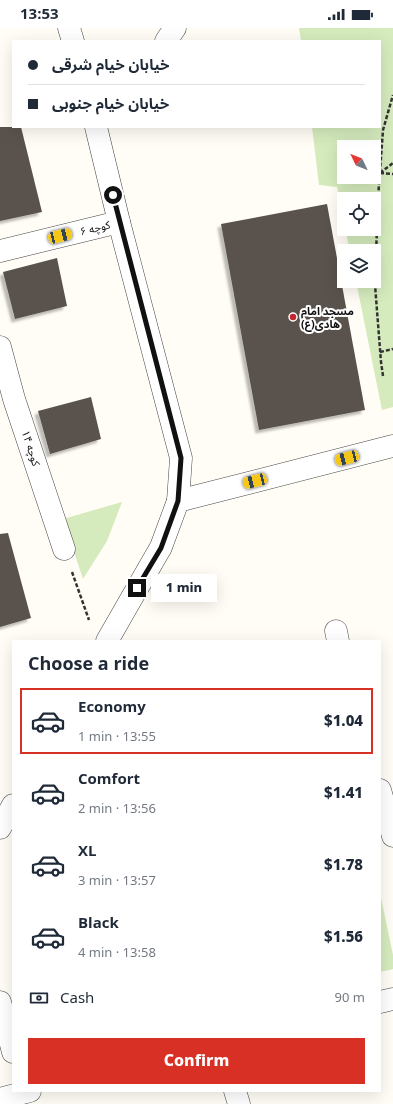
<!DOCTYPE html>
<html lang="en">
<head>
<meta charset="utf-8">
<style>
	:root { --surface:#fff; --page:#f2f2f3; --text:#1f2937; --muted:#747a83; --line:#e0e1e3; --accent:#d93025 }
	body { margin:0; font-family:Georgia,"Noto Sans Arabic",serif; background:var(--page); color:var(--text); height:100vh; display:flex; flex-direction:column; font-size:15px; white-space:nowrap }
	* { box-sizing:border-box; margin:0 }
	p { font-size:13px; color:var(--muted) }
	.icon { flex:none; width:22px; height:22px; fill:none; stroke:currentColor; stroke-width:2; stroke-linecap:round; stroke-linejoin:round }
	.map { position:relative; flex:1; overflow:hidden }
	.panel { position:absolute; left:12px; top:612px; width:369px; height:452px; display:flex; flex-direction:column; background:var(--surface); border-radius:0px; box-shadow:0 4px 16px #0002 }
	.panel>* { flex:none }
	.banner { position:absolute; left:12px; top:12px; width:369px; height:88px; border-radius:0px; box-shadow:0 4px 16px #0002; display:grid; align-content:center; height:88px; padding:0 16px; background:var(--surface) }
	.needle { width:26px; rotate:313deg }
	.controls { position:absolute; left:337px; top:112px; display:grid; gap:8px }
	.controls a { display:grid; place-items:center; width:44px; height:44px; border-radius:0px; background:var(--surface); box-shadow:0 4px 16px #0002; font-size:20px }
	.end { position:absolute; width:18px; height:18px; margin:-9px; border:5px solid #111; background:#fff; box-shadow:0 0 0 2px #fff }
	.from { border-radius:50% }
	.bubble { position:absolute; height:28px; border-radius:0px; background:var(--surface); box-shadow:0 4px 16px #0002; font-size:13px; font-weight:800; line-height:28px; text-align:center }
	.car { position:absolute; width:12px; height:24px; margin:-12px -6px; border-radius:5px; box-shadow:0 0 3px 1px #0007; background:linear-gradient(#f5c518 24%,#345 0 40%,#f5c518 0 76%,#345 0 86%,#f5c518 0) }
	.banner b { display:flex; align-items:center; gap:14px; height:38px; font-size:15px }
	.banner b+b { border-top:1px solid var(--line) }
	.banner i { width:10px; height:10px; background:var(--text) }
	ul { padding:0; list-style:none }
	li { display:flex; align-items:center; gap:12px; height:66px; margin:0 8px 6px; padding:0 8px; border:2px solid transparent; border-radius:0px }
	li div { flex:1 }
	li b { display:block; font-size:15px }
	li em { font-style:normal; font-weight:800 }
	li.on { border-color:var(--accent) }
	li>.icon { width:36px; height:36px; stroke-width:1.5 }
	h2 { padding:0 16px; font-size:18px; line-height:48px }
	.pay { display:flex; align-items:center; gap:10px; height:44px; padding:0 16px; font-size:15px }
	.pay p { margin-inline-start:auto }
	.primary-button { display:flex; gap:8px; margin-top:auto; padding:8px 16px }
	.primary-button a { flex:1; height:46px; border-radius:0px; background:var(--accent); color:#fff; font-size:16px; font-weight:800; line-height:46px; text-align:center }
	.status { display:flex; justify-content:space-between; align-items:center; height:28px; padding:0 20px; background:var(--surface); direction:ltr }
	.status svg { height:11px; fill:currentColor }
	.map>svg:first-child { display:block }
	.green { fill:#d5ebbd; fill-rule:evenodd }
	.building { fill:#5a524d; filter:url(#shadow) }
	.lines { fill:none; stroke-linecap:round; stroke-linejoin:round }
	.minor-casing { stroke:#444; stroke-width:23 }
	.path { stroke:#333; stroke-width:2.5; stroke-dasharray:4 2; stroke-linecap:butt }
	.minor { stroke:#fff; stroke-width:22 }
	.route { stroke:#111; stroke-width:5 }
	.poi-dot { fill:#c4262e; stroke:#fff; stroke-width:1.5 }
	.labels { text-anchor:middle; stroke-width:4; stroke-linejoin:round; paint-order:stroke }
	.street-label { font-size:11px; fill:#111; stroke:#fff }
	.poi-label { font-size:11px; font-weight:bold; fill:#111; stroke:#fff; text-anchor:start }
</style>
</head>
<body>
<div class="status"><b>13:53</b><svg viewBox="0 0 49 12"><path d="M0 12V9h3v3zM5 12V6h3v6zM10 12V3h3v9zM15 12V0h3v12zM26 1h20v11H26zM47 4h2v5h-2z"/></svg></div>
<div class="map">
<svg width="393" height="1076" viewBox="0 0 393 1076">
	<defs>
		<filter id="shadow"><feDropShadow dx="-3.5" dy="3.5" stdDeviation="1" flood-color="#0004"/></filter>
	</defs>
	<rect width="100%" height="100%" fill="#fffdf5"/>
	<!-- green -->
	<g class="green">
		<path d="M299,0H393V379L382,382L356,253H374V223H350L345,201H374V171H344V195L337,159L319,157L312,99H380V13H301ZM344,119H374V149H344Z"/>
		<path d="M122,474L107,513L83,551L63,491Z"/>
		<path d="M380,865L393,927V941L380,944Z"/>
	</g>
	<!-- building -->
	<g class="building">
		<path d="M0,99H21L42,184L0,193Z"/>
		<path d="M327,176L365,382L259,402L221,196Z"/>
		<path d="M57,230L67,278L15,291L3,244Z"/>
		<path d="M91,369L101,411L50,426L38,383Z"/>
		<path d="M8,505L31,590L0,599V506Z"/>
	</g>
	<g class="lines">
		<!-- minor casing -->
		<g class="minor-casing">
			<g id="minor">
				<path d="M69,0L73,13"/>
				<path d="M166,13L175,0"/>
				<path d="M96,99L119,194L181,430L178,473"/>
				<path d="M0,223L119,194"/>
				<path d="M0,319L14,371L64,521"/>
				<path d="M336,603L338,613"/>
				<path d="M107,613L161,519L178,473L393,418"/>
				<path d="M380,762L393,808"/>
				<path d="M0,800L13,777"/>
				<path d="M0,974L13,1024"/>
				<path d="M380,974L393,971"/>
				<path d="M235,1063L239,1076"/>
				<path d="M0,1071L30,1063"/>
			</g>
		</g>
		<!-- path -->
		<g class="path">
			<path d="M380,145L393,135"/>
			<path d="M380,145L393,146"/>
			<path d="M380,324L393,321"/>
			<path d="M383,348L381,334L375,257L378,170L383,102L393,67"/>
			<path d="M72,544L89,592"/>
		</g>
		<!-- minor -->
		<use href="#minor" class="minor"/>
	</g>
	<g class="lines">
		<!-- route -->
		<path class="route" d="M113,167L181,430L178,473L161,520L137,560"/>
	</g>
	<!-- markers -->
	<circle class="poi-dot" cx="293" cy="289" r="4"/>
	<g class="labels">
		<!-- street labels -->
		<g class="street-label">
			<text transform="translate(95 200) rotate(-14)" y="4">کوچه ۶</text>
			<text transform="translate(31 420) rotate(72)" y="4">کوچه ۱۴</text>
		</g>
		<!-- poi labels -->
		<g class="poi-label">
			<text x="301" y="287">مسجد امام<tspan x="301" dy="13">هادی(ع)</tspan></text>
		</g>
	</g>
</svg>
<div class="controls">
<a><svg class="needle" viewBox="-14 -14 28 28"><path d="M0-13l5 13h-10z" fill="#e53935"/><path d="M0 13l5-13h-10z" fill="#747a83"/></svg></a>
<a><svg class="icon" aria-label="locate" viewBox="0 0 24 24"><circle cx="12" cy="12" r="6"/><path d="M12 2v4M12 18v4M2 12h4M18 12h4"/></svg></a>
<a><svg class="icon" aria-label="layers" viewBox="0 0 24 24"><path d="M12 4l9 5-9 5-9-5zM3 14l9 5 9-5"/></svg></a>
</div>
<i class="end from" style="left:113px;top:167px"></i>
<i class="end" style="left:137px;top:560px"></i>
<div class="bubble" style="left:151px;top:546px;width:66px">1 min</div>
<i class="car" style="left:60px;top:208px;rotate:76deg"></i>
<i class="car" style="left:347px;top:430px;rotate:256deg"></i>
<i class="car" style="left:255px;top:453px;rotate:256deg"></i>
<div class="banner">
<b><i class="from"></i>خیابان خیام شرقی</b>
<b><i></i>خیابان خیام جنوبی</b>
</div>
<section class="panel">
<h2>Choose a ride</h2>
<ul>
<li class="on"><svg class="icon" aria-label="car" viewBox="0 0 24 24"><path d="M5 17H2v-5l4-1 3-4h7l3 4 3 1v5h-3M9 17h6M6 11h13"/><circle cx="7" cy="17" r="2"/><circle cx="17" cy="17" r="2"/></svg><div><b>Economy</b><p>1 min · 13:55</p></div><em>$1.04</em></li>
<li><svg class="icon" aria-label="car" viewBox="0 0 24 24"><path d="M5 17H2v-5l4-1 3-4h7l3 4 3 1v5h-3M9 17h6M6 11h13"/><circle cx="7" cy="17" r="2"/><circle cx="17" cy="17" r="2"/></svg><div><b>Comfort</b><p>2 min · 13:56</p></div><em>$1.41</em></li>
<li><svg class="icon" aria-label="car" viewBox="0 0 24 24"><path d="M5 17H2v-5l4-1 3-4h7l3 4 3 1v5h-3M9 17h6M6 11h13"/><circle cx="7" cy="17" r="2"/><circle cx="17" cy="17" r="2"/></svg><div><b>XL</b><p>3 min · 13:57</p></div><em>$1.78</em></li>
<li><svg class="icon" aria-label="car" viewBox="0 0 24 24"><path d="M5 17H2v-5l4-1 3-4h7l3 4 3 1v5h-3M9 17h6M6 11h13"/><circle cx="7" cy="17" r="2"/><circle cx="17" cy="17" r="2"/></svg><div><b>Black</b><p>4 min · 13:58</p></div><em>$1.56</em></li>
</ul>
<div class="pay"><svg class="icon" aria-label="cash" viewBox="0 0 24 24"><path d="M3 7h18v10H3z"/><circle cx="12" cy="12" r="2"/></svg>Cash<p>90 m</p></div>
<div class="primary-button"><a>Confirm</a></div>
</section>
</div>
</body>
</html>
